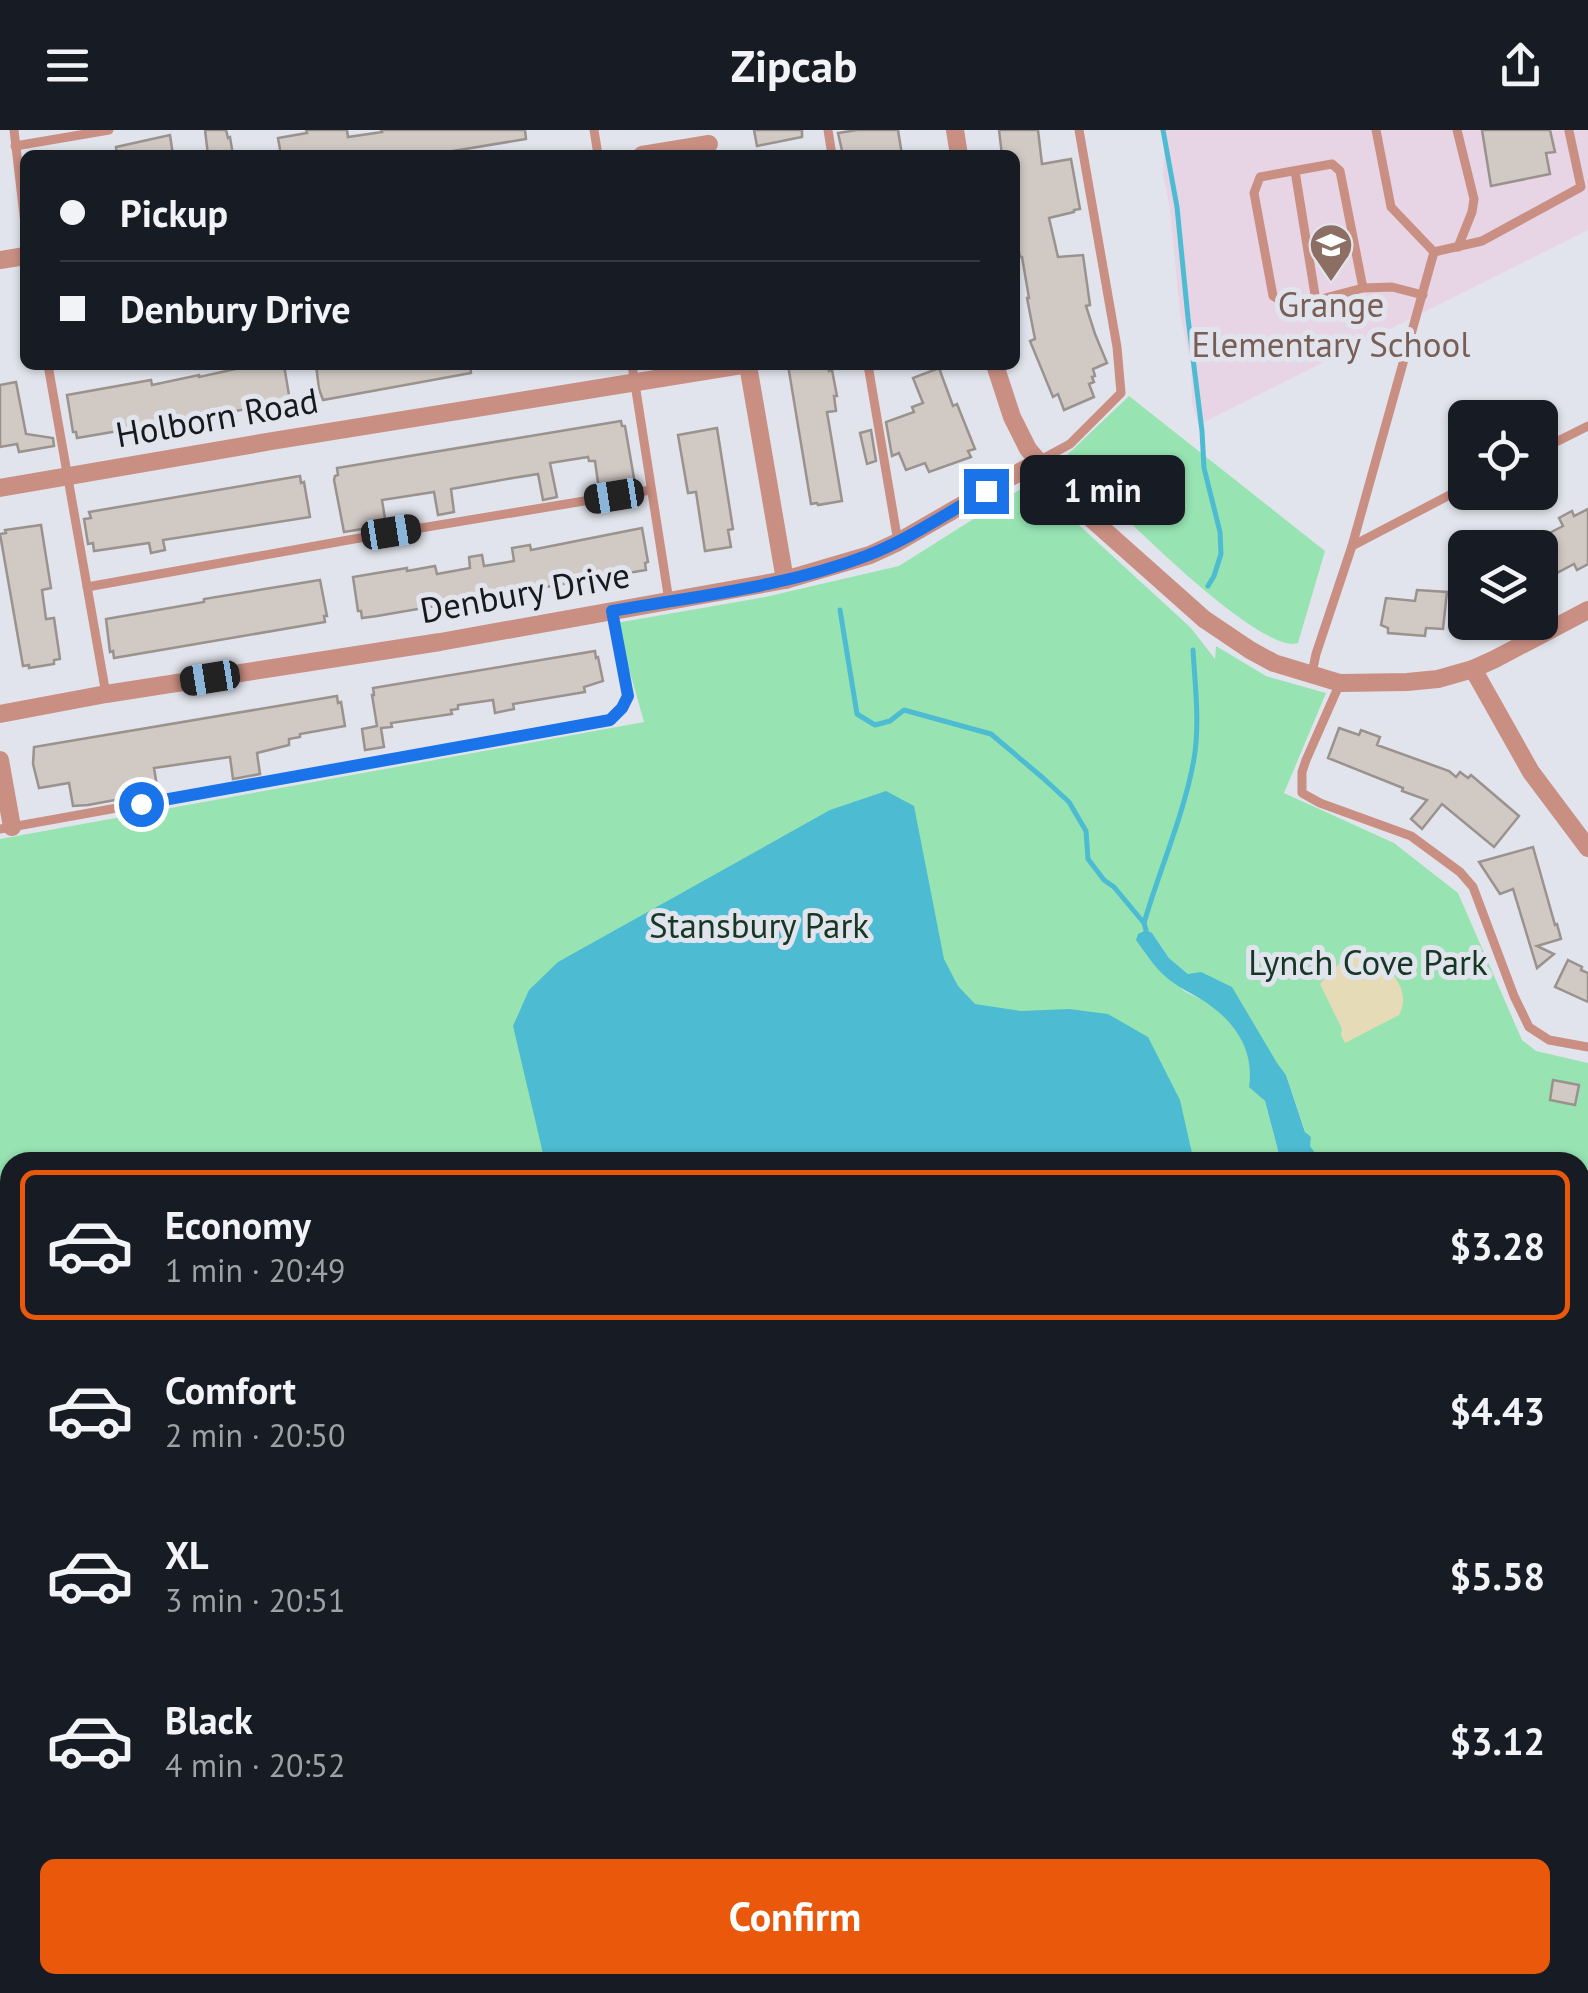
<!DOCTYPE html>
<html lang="en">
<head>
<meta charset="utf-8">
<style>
	:root { --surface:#171b24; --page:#20242c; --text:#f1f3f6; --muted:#9ea1a6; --line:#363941; --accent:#ea580c }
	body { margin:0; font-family:"PT Sans",sans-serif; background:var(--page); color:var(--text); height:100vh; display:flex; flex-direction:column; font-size:38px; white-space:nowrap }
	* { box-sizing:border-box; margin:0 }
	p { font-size:32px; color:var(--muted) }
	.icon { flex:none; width:55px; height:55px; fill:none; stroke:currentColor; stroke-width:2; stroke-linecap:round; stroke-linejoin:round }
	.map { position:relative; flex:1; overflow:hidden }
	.details { position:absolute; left:0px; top:1022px; width:1590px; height:842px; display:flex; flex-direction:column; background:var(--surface); border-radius:30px 30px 0 0; box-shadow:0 2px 8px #0004 }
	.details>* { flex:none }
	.guide { position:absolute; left:20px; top:20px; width:1000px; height:220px; border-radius:15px; box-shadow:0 2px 8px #0004; display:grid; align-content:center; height:220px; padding:0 40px; background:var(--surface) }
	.buttons { position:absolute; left:1448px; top:270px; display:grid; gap:20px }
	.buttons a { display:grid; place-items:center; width:110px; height:110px; border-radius:15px; background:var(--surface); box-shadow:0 2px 8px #0004; font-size:50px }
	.end { position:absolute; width:45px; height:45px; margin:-22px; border:12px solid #1a73e8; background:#fff; box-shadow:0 0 0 5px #fff }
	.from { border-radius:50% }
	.bubble { position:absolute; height:70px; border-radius:15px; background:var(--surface); box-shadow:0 2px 8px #0004; font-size:32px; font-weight:800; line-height:70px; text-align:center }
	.car { position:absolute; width:30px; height:60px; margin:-30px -15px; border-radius:12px; box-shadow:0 0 8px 2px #0007; background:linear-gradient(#222 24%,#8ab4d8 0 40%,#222 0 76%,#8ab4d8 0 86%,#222 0) }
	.guide b { display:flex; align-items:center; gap:35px; height:95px; font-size:38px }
	.guide b+b { border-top:2px solid var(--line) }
	.guide i { width:25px; height:25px; background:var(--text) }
	ul { padding:18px 0 0; list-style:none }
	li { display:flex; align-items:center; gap:30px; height:150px; margin:0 20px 15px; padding:0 20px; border:5px solid transparent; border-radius:15px }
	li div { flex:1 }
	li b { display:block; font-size:38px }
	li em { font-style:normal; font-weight:800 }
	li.current { border-color:var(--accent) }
	li>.icon { width:90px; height:90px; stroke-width:1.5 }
	.primary-button { display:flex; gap:20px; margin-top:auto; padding:20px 40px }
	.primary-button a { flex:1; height:115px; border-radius:15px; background:var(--accent); color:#fff; font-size:40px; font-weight:800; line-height:115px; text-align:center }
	header { display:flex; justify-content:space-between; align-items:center; height:130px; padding:0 40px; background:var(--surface); font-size:45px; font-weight:800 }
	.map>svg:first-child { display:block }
	.built { fill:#d3d7e7 }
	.education { fill:#e7d4e4 }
	.green { fill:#97e4b2 }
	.sand { fill:#e5dbb6 }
	.water { fill:#4dbcd2 }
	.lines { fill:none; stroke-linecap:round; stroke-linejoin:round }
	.stream { stroke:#4dbcd2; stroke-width:5 }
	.building { fill:#d1c9c4; stroke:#9a928d; stroke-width:2.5 }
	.service { stroke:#ca8f83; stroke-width:9 }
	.minor { stroke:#ca8f83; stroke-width:18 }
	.route { stroke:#1a73e8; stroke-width:12 }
	.labels { text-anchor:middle; stroke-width:10; stroke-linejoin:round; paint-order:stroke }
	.education-label { font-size:35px; fill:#785e54; stroke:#e2e4ed }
	.street-label { font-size:35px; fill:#18191c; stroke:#e2e4ed }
	.park-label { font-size:35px; fill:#153723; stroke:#e2e4ed }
</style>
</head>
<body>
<header><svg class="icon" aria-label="menu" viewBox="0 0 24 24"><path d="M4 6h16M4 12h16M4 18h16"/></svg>Zipcab<svg class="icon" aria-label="share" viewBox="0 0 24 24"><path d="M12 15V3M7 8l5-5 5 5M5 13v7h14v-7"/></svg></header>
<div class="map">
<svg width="1588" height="1863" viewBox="0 0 1588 1863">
	<rect width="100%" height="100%" fill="#e2e4ed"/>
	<!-- built -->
	<path class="built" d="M10,1606V1855H853L855,1863H0V1608Z"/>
	<!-- education -->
	<path class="education" d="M1166,0H1588V100L1198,295L1192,271L1191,235L1180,183L1170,79L1163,44Z"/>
	<!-- green -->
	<g class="green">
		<path d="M1129,266L1325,421L1298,513C1257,526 1098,361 1065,327Z"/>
		<path d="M1032,352L1191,498L1215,529L1216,516L1266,546L1326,563L1284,663L1394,713L1458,763L1522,910L1536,921L1588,933V1323L1580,1326V1032H1313L1310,1016L1286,945L1188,844L1169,828L1152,803C1158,815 1175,853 1183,860C1188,864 1198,867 1204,871C1236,892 1255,917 1250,957L1265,971L1281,1032H10V1433L0,1435V709L644,592L616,493L765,467L899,436Z"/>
	</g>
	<!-- sand -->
	<path class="sand" d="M1363,827C1388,831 1413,860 1399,885L1345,913L1341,905L1342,899L1320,854C1335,836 1340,829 1363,827Z"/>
	<!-- water -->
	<g class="water">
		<path d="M886,661L914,676L944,829L958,856L975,874L1021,881L1069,879L1108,884L1148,907L1180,970L1194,1032H545L513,896L529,860L558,832L830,680Z"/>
		<path d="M1146,800L1152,803L1169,828L1188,844L1201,842L1232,857L1277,933L1286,945L1305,1002L1311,1007L1310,1016L1317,1026L1313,1032H1281L1265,971L1249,957C1255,917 1232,888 1199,868C1187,861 1176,856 1166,847C1154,837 1145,822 1136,810L1138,804Z"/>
		<path d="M1102,1855H1486L1488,1863H1103Z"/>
	</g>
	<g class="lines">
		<!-- stream -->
		<g class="stream">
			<path d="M1163,0L1177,77L1188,188L1202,301L1204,338L1220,402L1221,424L1214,446L1208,456"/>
			<path d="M840,480L857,584L875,595L890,591L904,580L991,604L1043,648L1069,672L1086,701L1088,729L1104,750L1114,757L1144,793"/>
			<path d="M1146,800L1144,793C1160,738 1184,685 1194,629C1200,593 1195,555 1193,520"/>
		</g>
	</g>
	<!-- building -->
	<g class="building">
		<path d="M205,0H226L228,8L230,7L233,25H208Z"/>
		<path d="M306,0H347L348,7L382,2L381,0H525L526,9L429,25H281L278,8L307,3Z"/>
		<path d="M754,0H802V7L757,16Z"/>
		<path d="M857,0H898L902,25H843L838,3Z"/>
		<path d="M999,0H1038L1042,34L1071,29L1080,79L1074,80V82L1049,88L1058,127L1083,125L1090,175L1086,176L1095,204L1107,233L1093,239L1095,246L1092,247L1094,252L1089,254L1094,267L1064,280L1058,264L1053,267L1030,211L1035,209L1027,168H1029L1022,127H1020L1019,122L1015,123V25H1002Z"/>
		<path d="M1482,0H1550L1555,22L1546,23L1550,44L1491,56Z"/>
		<path d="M170,5L173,25H117L116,17Z"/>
		<path d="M254,235H284L289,265L287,266L288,272L77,308L76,302H73L67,265L151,250L152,255L199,245V247Z"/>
		<path d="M316,235H470L471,243L323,270L319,259Z"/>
		<path d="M788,235H828L829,241L832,240L837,266H834L836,281L827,282L842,371L818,375L817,373L811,374Z"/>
		<path d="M939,238L953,276L957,274L975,319L968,321L971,327L929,342L925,333L906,340L899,323L892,326L886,292L914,282L912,277L923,273L913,248Z"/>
		<path d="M16,252L26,304L53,308L54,316L19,322L17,314L0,317V255Z"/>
		<path d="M621,291L622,296H625L635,354L599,360L595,331H589L588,327L550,333L557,367L543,370L538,344L513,348L451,359L454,382L438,385L434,362L382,370L386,395L344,402L334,350L335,346L338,345L337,338Z"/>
		<path d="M717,298L733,399L728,400L731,417L705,421L696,362L688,363L678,305Z"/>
		<path d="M871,300L876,331L867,334L860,303Z"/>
		<path d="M300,346L301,353L304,352L310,387L163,410L165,420L151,423L149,413L94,421L93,413L88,414L84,389L91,388L89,382Z"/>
		<path d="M1588,379V434L1577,440L1574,434L1540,452V408L1563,396L1559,388L1572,381L1574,386Z"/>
		<path d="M41,395L51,458L42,460L46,489L54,488L60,529L54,530V534L29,538V535L23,536L0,404L6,403L5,400Z"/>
		<path d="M642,398L648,432L645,433L646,440L377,486L362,488L361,481H358L353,447L407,438V441L435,436L437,444L470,438L469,427L482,425L484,436L514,431L512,418L530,415L531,420Z"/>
		<path d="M320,450L327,486H324L325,492L114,528L113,521L110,522L106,489L204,472V469Z"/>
		<path d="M1417,460L1447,462L1443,499L1426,498L1425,506L1388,503V498L1381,495L1386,468L1415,471Z"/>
		<path d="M595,521L596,528L598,527L603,551L584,557L585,562L513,574L514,579L495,583L493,570L458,575V579L451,580L452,584L391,593L392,597L381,598L384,617L365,620L362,599L377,596L372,565H374L373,558Z"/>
		<path d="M337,566L338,573L341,572L345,596L300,604V607L289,609V615L257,623L260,644L233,649L230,627L154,638L158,662L88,675L73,676L69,653L39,658L33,634L34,617Z"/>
		<path d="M1339,598L1359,605L1361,600L1380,607L1377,615L1449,641L1456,647L1460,642L1468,648L1471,645L1519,686L1494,717L1442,674L1422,699L1411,689L1427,670L1402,661L1403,658L1328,628Z"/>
		<path d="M1533,717L1555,795L1557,794L1561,809L1537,816L1554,824L1537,838L1513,759L1500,764L1479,732Z"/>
		<path d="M1568,830L1582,837L1581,840L1588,843V872L1555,857Z"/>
		<path d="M1553,950L1579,955L1575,975L1550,970Z"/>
	</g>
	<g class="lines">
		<!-- service -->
		<g class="service">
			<path d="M14,0L25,94"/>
			<path d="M594,0L598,25"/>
			<path d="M828,0L832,25"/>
			<path d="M1376,0L1391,77L1434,122"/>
			<path d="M1457,0L1474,69L1472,82L1458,117"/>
			<path d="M15,16L109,0"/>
			<path d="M1295,41L1316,171"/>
			<path d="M1363,158L1340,41L1332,34L1260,47L1254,63L1273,166L1291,177L1363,158L1392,157L1423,165"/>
			<path d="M48,235L106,564"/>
			<path d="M632,235L669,471"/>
			<path d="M868,235L898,412"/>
			<path d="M1540,320L1588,296"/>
			<path d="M1037,332L1070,314L1121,263L1117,217L1079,0"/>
			<path d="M1352,416L1465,357"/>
			<path d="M87,457L354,409L651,360"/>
			<path d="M1312,543L1316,524L1352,416L1434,122L1482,111L1581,57L1569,1"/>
			<path d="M1340,553L1306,630L1302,642V663L1320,673L1411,706L1460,742L1473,757L1514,866L1529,897L1549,910L1588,917"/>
			<path d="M0,699L610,589L623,578L627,566L612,481"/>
			<path d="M0,1313L10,1318"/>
			<path d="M0,1378L10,1381"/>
			<path d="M1580,1482L1588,1479"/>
			<path d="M0,1770L10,1769"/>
			<path d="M87,1855L94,1863"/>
			<path d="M231,1855L233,1863"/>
			<path d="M623,1863L636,1855"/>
		</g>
		<!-- minor -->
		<g class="minor">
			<path d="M955,0L959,25"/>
			<path d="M642,25L709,14"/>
			<path d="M0,130L25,126"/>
			<path d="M748,235L785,450"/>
			<path d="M995,235L1012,287L1028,319L1077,376L1204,489L1250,520L1274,533L1340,553L1407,552L1438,549L1473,539L1495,529L1588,480"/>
			<path d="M0,358L272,311L742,235"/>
			<path d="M1473,539L1531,642L1588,718"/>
			<path d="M0,584L106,564L440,512L785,450L870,425L898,412L1037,332"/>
			<path d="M0,630L12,697"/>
			<path d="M1580,1343L1588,1340"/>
			<path d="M0,1453L10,1452"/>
			<path d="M1580,1763L1588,1785"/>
		</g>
	</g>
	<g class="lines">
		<!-- route -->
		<path class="route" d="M141,674L610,590L622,578L628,566L612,481C696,466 785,457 866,426C908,410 947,383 986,361"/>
	</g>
	<!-- icons -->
	<defs>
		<g id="school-pin" transform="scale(2.25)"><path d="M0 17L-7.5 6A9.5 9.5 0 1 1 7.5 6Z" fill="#8d6e63" stroke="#e2e4ed"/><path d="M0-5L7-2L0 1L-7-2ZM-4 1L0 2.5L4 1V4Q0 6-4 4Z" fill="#fff"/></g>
	</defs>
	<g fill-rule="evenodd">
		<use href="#school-pin" x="1331" y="115"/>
	</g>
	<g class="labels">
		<!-- education labels -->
		<g class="education-label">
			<text x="1331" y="187">Grange<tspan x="1331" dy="40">Elementary School</tspan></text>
		</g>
		<!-- street labels -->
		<g class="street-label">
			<text transform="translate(217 288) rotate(-10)" y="12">Holborn Road</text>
			<text transform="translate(525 463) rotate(-10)" y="12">Denbury Drive</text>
		</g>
		<!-- park labels -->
		<g class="park-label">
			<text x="759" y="808">Stansbury Park</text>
			<text x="1368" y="845">Lynch Cove Park</text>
		</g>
	</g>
</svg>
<div class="buttons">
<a><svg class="icon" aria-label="locate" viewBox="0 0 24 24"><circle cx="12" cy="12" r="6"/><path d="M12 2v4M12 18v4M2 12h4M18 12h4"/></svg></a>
<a><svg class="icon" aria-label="layers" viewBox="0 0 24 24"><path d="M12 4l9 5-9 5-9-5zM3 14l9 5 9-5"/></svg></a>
</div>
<i class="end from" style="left:141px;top:674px"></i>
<i class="end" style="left:986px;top:361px"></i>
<div class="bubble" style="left:1020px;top:325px;width:165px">1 min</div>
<i class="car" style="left:614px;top:366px;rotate:261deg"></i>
<i class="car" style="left:391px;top:402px;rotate:81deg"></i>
<i class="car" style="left:210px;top:548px;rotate:261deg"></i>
<div class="guide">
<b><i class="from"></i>Pickup</b>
<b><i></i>Denbury Drive</b>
</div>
<section class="details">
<ul>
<li class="current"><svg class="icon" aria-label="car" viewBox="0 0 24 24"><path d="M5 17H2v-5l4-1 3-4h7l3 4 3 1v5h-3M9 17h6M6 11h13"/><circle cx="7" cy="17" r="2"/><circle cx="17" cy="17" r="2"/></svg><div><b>Economy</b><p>1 min · 20:49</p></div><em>$3.28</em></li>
<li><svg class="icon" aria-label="car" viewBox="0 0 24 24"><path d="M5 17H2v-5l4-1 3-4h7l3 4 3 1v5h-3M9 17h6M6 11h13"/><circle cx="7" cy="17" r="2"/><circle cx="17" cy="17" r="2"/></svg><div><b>Comfort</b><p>2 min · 20:50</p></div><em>$4.43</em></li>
<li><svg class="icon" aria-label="car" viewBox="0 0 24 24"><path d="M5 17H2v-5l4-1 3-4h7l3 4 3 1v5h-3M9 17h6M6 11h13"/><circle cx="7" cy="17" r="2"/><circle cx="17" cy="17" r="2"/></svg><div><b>XL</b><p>3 min · 20:51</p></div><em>$5.58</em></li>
<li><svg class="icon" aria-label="car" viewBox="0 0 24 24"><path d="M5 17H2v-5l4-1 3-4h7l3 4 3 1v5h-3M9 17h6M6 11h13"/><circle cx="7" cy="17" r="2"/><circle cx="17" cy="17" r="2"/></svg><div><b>Black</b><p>4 min · 20:52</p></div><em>$3.12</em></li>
</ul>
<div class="primary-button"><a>Confirm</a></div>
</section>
</div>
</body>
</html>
